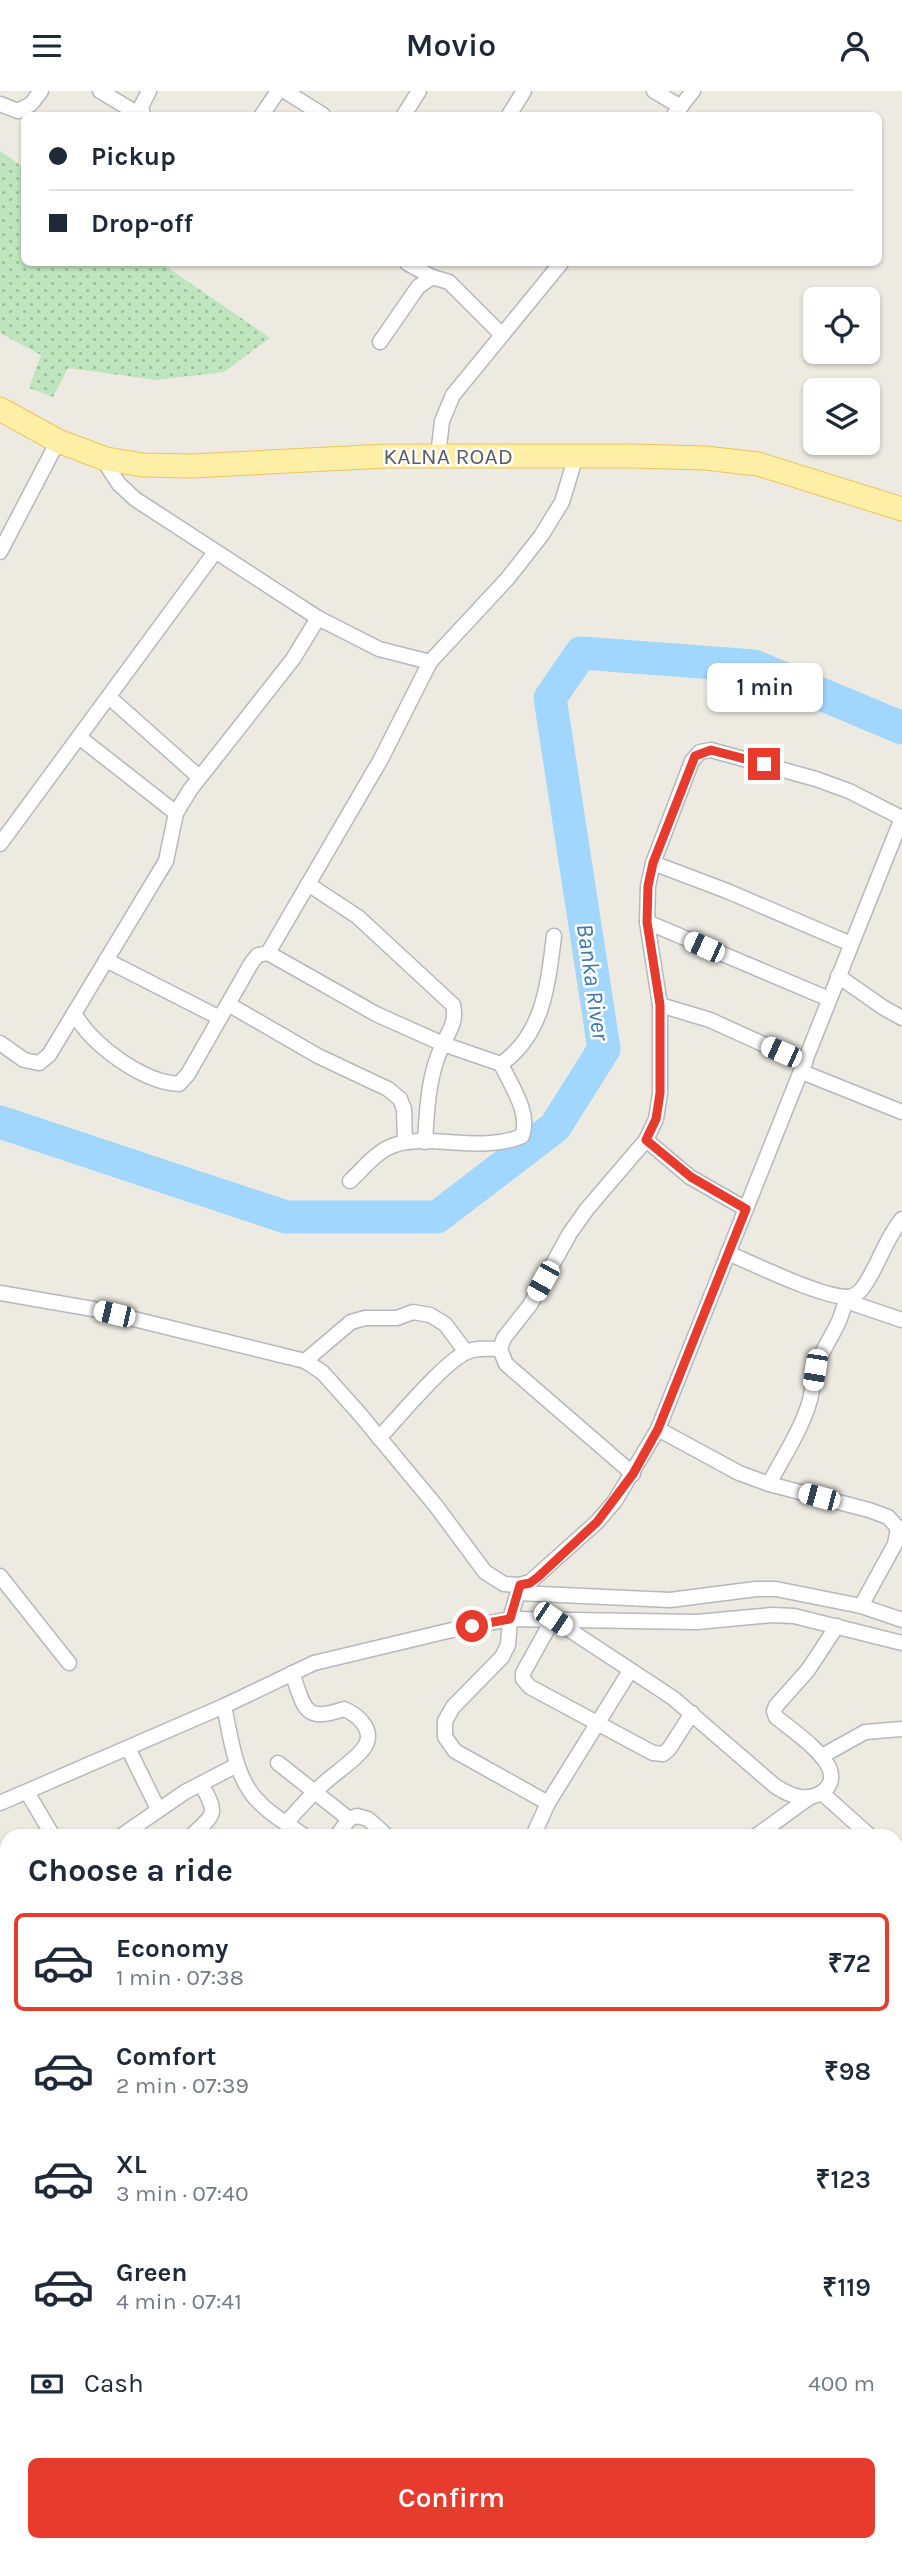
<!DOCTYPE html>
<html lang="en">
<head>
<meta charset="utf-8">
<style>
	:root { --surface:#fff; --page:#f6f6f7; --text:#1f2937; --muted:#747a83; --line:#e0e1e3; --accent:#e73b2e }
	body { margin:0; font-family:Karla,sans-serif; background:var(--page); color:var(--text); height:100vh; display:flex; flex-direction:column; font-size:26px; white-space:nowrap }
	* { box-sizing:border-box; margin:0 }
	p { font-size:23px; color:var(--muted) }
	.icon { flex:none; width:38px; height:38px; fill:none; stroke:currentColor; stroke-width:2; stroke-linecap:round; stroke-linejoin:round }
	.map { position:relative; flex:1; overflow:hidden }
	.sheet { position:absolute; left:0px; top:1738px; width:903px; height:723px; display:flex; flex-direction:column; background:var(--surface); border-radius:21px 21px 0 0; box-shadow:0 2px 5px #0004 }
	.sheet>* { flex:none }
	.top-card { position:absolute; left:21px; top:21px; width:861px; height:154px; border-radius:10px; box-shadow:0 2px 5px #0004; display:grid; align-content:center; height:154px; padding:0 28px; background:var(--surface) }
	.fabs { position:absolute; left:803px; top:196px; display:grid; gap:14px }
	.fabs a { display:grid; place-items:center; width:77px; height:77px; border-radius:10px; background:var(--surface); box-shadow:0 2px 5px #0004; font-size:35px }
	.end { position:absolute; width:32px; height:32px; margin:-16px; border:9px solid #e73b2e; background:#fff; box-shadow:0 0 0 4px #fff }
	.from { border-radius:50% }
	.bubble { position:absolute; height:49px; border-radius:10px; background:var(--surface); box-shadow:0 2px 5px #0004; font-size:23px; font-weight:600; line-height:49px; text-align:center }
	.car { position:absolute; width:21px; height:42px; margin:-21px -10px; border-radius:9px; box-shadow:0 0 5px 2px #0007; background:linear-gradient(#fff 24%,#345 0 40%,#fff 0 76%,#345 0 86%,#fff 0) }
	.top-card b { display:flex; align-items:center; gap:24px; height:66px; font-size:26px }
	.top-card b+b { border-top:2px solid var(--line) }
	.top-card i { width:18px; height:18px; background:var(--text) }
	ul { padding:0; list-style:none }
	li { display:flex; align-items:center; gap:21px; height:98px; margin:0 14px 10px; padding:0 14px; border:4px solid transparent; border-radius:10px }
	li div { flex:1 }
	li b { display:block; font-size:26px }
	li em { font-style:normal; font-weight:600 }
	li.on { border-color:var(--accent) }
	li>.icon { width:63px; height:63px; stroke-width:1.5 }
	h2 { padding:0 28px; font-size:32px; line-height:84px }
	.pay { display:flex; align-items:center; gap:18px; height:77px; padding:0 28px; font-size:26px }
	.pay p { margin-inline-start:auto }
	.cta { display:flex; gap:14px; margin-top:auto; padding:14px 28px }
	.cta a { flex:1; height:80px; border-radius:10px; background:var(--accent); color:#fff; font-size:28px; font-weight:600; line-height:80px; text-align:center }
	header { display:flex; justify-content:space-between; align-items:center; height:91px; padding:0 28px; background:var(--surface); font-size:32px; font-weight:600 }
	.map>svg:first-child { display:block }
	.grass { fill:url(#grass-dots) }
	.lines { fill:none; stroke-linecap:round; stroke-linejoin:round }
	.river { stroke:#a1d6fe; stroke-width:33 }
	.minor-casing { stroke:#b5b8bc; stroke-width:17 }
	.primary-casing { stroke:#f0c458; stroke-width:25 }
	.minor { stroke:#fff; stroke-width:14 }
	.primary { stroke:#feefa6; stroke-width:23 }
	.rail-casing { stroke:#b1b2b3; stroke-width:8 }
	.rail { stroke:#fff; stroke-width:5; stroke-dasharray:16; stroke-linecap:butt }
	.route { stroke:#e73b2e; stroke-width:9 }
	.labels { text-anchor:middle; stroke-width:5; stroke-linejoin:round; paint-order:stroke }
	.street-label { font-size:23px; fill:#5a5e63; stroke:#fff }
	.water-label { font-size:24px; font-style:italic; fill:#3f77af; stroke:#fff }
</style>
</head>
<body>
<header><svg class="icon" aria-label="menu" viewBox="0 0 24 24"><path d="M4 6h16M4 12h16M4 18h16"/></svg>Movio<svg class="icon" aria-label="person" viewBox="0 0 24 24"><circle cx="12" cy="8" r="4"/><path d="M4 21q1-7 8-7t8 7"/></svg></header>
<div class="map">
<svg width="902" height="2459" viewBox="0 0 902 2459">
	<defs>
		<pattern id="grass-dots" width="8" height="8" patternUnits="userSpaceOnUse" patternTransform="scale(1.75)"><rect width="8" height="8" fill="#bee5be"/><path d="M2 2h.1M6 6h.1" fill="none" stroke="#9dbd9e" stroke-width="1.8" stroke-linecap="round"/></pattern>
	</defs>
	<rect width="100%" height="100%" fill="#edeae2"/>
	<!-- grass -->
	<path class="grass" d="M0,60L24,77V172H161L270,247L224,281L157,289L68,277L53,306L29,297L41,264L0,242Z"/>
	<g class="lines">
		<!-- river -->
		<path class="river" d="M0,1031L286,1126H437L555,1036L604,958L550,607L581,562L754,575L902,637"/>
		<!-- minor casing -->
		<g class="minor-casing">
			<g id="minor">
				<path d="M100,0L140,24"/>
				<path d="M285,0L323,24"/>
				<path d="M654,0L681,16"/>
				<path d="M0,13L18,20L31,13L41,0"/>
				<path d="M143,24L141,16L149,0"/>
				<path d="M262,24L278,0"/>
				<path d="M404,24L419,0"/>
				<path d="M509,24L524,0"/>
				<path d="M674,24L693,0"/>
				<path d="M407,172L432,186"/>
				<path d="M380,251L418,196L432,186L449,191L502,244"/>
				<path d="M438,365L442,330L453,304L561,172"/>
				<path d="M102,367L119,393L135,408L318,527L379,558L430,571"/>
				<path d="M0,461L58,350"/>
				<path d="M109,606L199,686"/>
				<path d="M79,646L176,722"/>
				<path d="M0,753L215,461"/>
				<path d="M653,772L727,800L851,853"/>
				<path d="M308,793L358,826L453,914C457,931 449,940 442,955C428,986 427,1018 425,1051"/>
				<path d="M647,831L829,908"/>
				<path d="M268,862L381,668L430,571L508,487L541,445L562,411L576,365"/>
				<path d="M106,869L220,927"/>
				<path d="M838,885L884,917L902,927"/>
				<path d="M228,913L318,965L388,998L400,1008L404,1018L405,1051"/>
				<path d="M660,914L710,929L805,972"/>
				<path d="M74,922C92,954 142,991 179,993L188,983L252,871L258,864L268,862L376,923L443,953L501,973C544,943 548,892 554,845"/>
				<path d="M0,952L24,969L39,972L49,964L166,770L176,722L190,699L293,568L318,527"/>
				<path d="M802,981L902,1021"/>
				<path d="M646,1049L690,1086L746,1118"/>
				<path d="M350,1090C362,1079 376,1061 392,1055C428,1041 481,1063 522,1045C531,1022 511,995 501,973"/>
				<path d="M728,1162C756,1174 819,1205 847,1206C853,1206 857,1203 861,1199C878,1178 884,1149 902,1128"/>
				<path d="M0,1202L93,1218L305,1270L322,1281L358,1321L436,1415L485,1481L504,1493L520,1494L530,1491L597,1431L615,1410L658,1338L902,727"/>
				<path d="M846,1210L902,1229"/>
				<path d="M305,1270L351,1231L365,1227H397L413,1221L430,1224L445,1233L466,1261"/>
				<path d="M658,1338L739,1382L769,1393L869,1419L888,1426L898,1437L895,1453L861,1515"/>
				<path d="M379,1347C398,1327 445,1270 467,1261C477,1256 489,1258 500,1258"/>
				<path d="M633,1383L506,1273L500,1258L504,1247L530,1214L570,1142L587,1118L646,1049L656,1028L660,1002V914L647,831L648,795L653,772L692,670L700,661L711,659L816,688L849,700L902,727"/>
				<path d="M769,1393C783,1366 802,1338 810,1309C813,1296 813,1283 818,1271C828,1247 842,1233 846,1206"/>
				<path d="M0,1485L69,1572"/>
				<path d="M520,1494L510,1528L508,1554L502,1566L453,1616L445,1630V1646L455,1660L548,1712"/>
				<path d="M518,1502L670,1509L756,1498H776L861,1515L902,1529"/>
				<path d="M224,1615C231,1647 235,1689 260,1712C272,1725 290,1734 304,1745"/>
				<path d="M692,1622L669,1658L663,1663L653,1662L530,1596L523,1588V1582L553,1528L673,1607L775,1695C783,1700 791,1705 800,1706C816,1708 836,1698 830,1679C823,1660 792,1639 776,1626L774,1620L776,1615L808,1579L837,1535"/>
				<path d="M128,1657L158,1718"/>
				<path d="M822,1665L865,1641L902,1638"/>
				<path d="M278,1672L349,1728"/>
				<path d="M27,1701L53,1745"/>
				<path d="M822,1702L870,1745"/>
				<path d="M0,1712L224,1615L314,1572L452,1539L510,1528L697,1531L772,1524L794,1525L902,1552"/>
				<path d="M286,1732C297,1720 308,1707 320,1696C331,1684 363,1665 367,1651C372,1636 356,1623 344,1618C303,1632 305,1617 292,1582"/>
				<path d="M121,1745L185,1701L237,1674"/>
				<path d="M191,1745C216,1722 218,1723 201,1693"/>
				<path d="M337,1745L349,1728L357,1725L368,1728L387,1745"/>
				<path d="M533,1745L548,1712L630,1580"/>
				<path d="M756,1745L810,1706"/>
				<path d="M896,1775L902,1794"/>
				<path d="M0,1840L7,1835"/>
				<path d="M896,1848L902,1840"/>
				<path d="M0,2041L7,2037"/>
				<path d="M0,2054L7,2062"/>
				<path d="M0,2219L7,2227"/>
				<path d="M200,2454L205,2459"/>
			</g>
		</g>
		<!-- primary casing -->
		<g class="primary-casing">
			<path id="primary" d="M0,318L58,350L106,368L143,374L191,375L386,365H631L705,367L758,373L902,418"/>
		</g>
		<!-- minor -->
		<use href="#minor" class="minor"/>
		<!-- primary -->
		<use href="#primary" class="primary"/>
		<!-- rail casing -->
		<g class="rail-casing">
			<g id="rail">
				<path d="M0,2110L7,2119"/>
				<path d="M0,2131L7,2140"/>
				<path d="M0,2153L7,2162"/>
				<path d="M0,2177L7,2186"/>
				<path d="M221,2454L226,2459"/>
				<path d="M241,2454L246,2459"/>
				<path d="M258,2454L262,2459"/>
				<path d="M274,2454L278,2459"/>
			</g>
		</g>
		<!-- rail -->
		<use href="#rail" class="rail"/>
	</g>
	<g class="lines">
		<!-- route -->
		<path class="route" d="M472,1535L510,1528L520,1494L530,1492L538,1486L597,1431L633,1383L658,1338L746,1118L691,1086L646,1049L656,1028L660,1002V914L647,831L648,795L653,772L695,665L711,659L764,673"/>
	</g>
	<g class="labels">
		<!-- street labels -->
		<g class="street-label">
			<text x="448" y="373">KALNA ROAD</text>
		</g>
		<!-- water labels -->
		<g class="water-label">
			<text transform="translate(593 891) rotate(82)" y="8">Banka River</text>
		</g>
	</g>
</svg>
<div class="fabs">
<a><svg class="icon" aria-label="locate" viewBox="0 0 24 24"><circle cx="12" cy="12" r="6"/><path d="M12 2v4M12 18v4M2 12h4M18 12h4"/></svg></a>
<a><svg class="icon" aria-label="layers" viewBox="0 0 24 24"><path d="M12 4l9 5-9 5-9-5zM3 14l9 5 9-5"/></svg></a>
</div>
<i class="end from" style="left:472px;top:1535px"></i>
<i class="end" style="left:764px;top:673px"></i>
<div class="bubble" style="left:707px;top:572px;width:116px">1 min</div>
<i class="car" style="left:704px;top:856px;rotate:294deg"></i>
<i class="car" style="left:781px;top:961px;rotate:294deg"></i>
<i class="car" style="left:543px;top:1190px;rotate:209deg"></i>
<i class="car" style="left:114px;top:1223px;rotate:283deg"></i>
<i class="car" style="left:815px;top:1279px;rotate:189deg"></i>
<i class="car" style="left:819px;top:1406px;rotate:285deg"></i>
<i class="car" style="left:553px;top:1528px;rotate:124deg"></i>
<div class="top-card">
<b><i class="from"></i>Pickup</b>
<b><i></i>Drop-off</b>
</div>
<section class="sheet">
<h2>Choose a ride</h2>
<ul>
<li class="on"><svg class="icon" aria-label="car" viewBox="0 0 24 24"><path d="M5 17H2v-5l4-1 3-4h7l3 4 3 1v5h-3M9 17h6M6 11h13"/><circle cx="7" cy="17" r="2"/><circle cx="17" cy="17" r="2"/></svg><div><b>Economy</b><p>1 min · 07:38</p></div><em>₹72</em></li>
<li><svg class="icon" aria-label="car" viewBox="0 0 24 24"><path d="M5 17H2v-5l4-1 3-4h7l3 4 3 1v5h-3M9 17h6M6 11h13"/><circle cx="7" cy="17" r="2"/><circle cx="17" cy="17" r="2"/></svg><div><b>Comfort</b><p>2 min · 07:39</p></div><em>₹98</em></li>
<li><svg class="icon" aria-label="car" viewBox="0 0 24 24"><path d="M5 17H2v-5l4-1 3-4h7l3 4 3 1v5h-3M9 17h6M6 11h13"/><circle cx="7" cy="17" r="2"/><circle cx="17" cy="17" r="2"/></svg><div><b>XL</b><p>3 min · 07:40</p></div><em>₹123</em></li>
<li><svg class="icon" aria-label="car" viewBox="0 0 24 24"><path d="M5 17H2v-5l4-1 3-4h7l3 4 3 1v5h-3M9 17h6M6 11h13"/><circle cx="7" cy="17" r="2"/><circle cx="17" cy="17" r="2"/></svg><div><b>Green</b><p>4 min · 07:41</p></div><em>₹119</em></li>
</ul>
<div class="pay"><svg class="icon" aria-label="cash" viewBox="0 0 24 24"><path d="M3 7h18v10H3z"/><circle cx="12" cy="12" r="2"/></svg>Cash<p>400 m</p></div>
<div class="cta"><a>Confirm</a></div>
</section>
</div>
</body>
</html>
